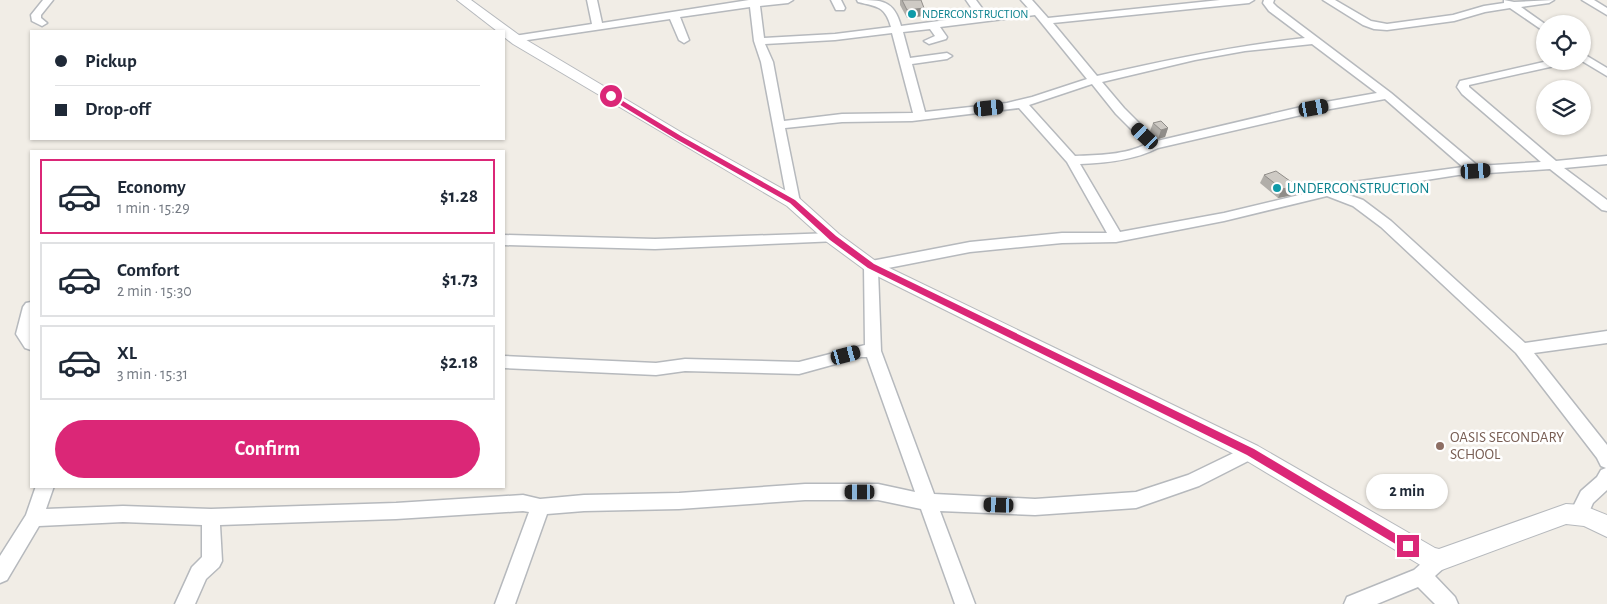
<!DOCTYPE html>
<html lang="en">
<head>
<meta charset="utf-8">
<style>
	:root { --surface:#fff; --page:#f2f2f3; --text:#1f2937; --muted:#747a83; --line:#e0e1e3; --accent:#db2777 }
	body { margin:0; font-family:"Alegreya Sans",sans-serif; background:var(--page); color:var(--text); height:100vh; display:flex; flex-direction:column; font-size:19px; white-space:nowrap }
	* { box-sizing:border-box; margin:0 }
	p { font-size:16px; color:var(--muted) }
	.icon { flex:none; width:28px; height:28px; fill:none; stroke:currentColor; stroke-width:2; stroke-linecap:round; stroke-linejoin:round }
	.map { position:relative; flex:1; overflow:hidden }
	.details { position:absolute; left:30px; top:150px; width:475px; height:338px; display:flex; flex-direction:column; background:var(--surface); border-radius:0px; box-shadow:0 1px 4px #0004 }
	.details>* { flex:none }
	.hud { position:absolute; left:30px; top:30px; width:475px; height:110px; border-radius:0px; box-shadow:0 1px 4px #0004; display:grid; align-content:center; height:110px; padding:0 25px; background:var(--surface) }
	.controls { position:absolute; left:1536px; top:15px; display:grid; gap:10px }
	.controls a { display:grid; place-items:center; width:55px; height:55px; border-radius:50%; background:var(--surface); box-shadow:0 1px 4px #0004; font-size:25px }
	.end { position:absolute; width:22px; height:22px; margin:-11px; border:6px solid #db2777; background:#fff; box-shadow:0 0 0 2px #fff }
	.from { border-radius:50% }
	.bubble { position:absolute; height:35px; border-radius:18px; background:var(--surface); box-shadow:0 1px 4px #0004; font-size:16px; font-weight:700; line-height:35px; text-align:center }
	.car { position:absolute; width:15px; height:30px; margin:-15px -8px; border-radius:6px; box-shadow:0 0 4px 1px #0007; background:linear-gradient(#222 24%,#8ab4d8 0 40%,#222 0 76%,#8ab4d8 0 86%,#222 0) }
	.hud b { display:flex; align-items:center; gap:18px; height:48px; font-size:19px }
	.hud b+b { border-top:1px solid var(--line) }
	.hud i { width:12px; height:12px; background:var(--text) }
	ul { padding:9px 0 0; list-style:none }
	li { display:flex; align-items:center; gap:15px; height:75px; margin:0 10px 8px; padding:0 15px; border:2px solid var(--line); border-radius:0px }
	li div { flex:1 }
	li b { display:block; font-size:19px }
	li em { font-style:normal; font-weight:700 }
	li.current { border-color:var(--accent) }
	li>.icon { width:45px; height:45px; stroke-width:1.5 }
	.primary-button { display:flex; gap:10px; margin-top:auto; padding:10px 25px }
	.primary-button a { flex:1; height:58px; border-radius:30px; background:var(--accent); color:#fff; font-size:20px; font-weight:700; line-height:58px; text-align:center }
	.map>svg:first-child { display:block }
	.lines { fill:none; stroke-linecap:round; stroke-linejoin:round }
	.minor-casing { stroke:#b6b9bd; stroke-width:3 }
	.tertiary-casing { stroke:#b6b9bd; stroke-width:2 }
	.minor { fill:#fff; fill-rule:evenodd }
	.tertiary { fill:#fff; fill-rule:evenodd }
	.wall { fill:#b1aea9 }
	.shaded-wall { fill:#908d89 }
	.building { fill:#cecac4; stroke:#908d89 }
	.route { fill:#db2777 }
	.culture-dot { fill:#0f9aa8; stroke:#fff; stroke-width:2 }
	.education-dot { fill:#8d6e63; stroke:#fff; stroke-width:2 }
	.labels { text-anchor:middle; stroke-width:5; stroke-linejoin:round; paint-order:stroke }
	.far-culture-label { font-size:12px; fill:#0d838f; stroke:#fff; text-anchor:start }
	.culture-label { font-size:15px; fill:#0d838f; stroke:#fff; text-anchor:start }
	.education-label { font-size:15px; fill:#785e54; stroke:#fff; text-anchor:start }
</style>
</head>
<body>
<div class="map">
<svg width="1607" height="604" viewBox="0 0 1607 604">
	<rect width="100%" height="100%" fill="#f1ede6"/>
	<g class="lines">
		<!-- minor casing -->
		<g class="minor-casing">
			<g id="minor">
				<path d="M43,0H53L41,15V18L47,23L42,26L32,21L31,15Z"/>
				<path d="M587,0H597L602,23L749,0H793L788,3L760,6L764,38L835,34L891,27C885,6 878,7 858,2L857,0C882,0 894,0 901,26L977,16L966,0H976L987,15L1030,10L1021,0H1032L1048,18L1220,0H1254L1249,3L1053,23L1097,76C1166,60 1234,46 1305,38L1269,11L1263,3L1264,0H1274L1273,3L1277,7L1391,93L1478,166L1541,162L1462,94L1457,87L1460,81L1548,61H1569L1568,63L1469,85V87L1556,161L1607,156V164L1564,168L1607,200V211L1602,210L1550,169L1458,175L1343,193L1363,200L1391,221L1525,343L1607,331V343L1534,353L1607,445V490L1593,503L1586,519L1579,521L1572,519L1570,513L1581,491L1597,477L1601,470L1606,468L1601,466L1597,458L1516,353L1381,227L1353,206L1327,196L1224,221L1116,242L1062,243L970,252L878,270L881,351L934,494L1035,499L1136,492L1188,475L1250,445L1256,447L1259,452L1256,457L1199,486L1136,508L1035,515L940,511L975,604H955L921,509L878,500H805L679,509L584,511L547,514L515,604H495L529,512L523,511L396,519L220,525L222,561L219,567L206,579L195,604H175L192,567L202,557V525L123,522L39,526L7,580L0,583V556L26,515L36,486H54L46,509L123,506L211,509L396,503L523,495L540,499L584,495L679,493L805,484H878L915,492L867,357H861L799,374L685,371L656,375L504,368V356L656,363L685,359L799,362L865,345L864,266L866,262L970,242L1062,233H1107L1067,162L1019,108L912,121L842,122L785,128L800,202L793,206L788,205L761,62L754,41L750,7L680,17L689,40L684,43L679,40L670,19L514,42L509,39L514,36L592,24ZM1035,15L1087,79L1032,97L1007,103L925,112L912,64L947,59L952,56L947,53L910,58L903,32L930,29L935,36L924,41L929,44L946,39L947,37L940,27ZM892,33L913,113L842,114L784,121L773,62L765,44L835,40ZM1312,44L1377,93L1314,104L1157,141L1124,108L1102,82L1195,60L1245,51ZM1092,84L1116,114L1146,144C1126,155 1098,155 1075,156L1029,105ZM1385,99L1463,167L1353,182L1224,213L1120,232L1080,164C1106,163 1135,160 1158,148L1314,112Z"/>
				<path d="M831,0H841L845,8L844,10H836Z"/>
				<path d="M1323,0H1335L1371,21L1387,24L1453,15L1484,6L1504,3V0L1514,2L1554,0L1549,3L1521,7L1545,24V32L1510,8L1485,12L1454,21L1387,30L1374,29L1363,25Z"/>
				<path d="M1582,0H1594L1607,8V15Z"/>
				<path d="M1582,53L1607,68V76L1582,61Z"/>
				<path d="M833,233L838,235L840,238L838,241L655,249L504,245V235L655,239Z"/>
				<path d="M31,302V350L25,348L16,334L23,307L26,303Z"/>
				<path d="M1439,551L1446,554L1449,560L1446,566L1435,576L1455,597L1458,604H1435L1418,587L1377,604H1344L1347,597L1414,570L1432,554Z"/>
			</g>
		</g>
		<!-- tertiary casing -->
		<g class="tertiary-casing">
			<path id="tertiary" d="M457,0H471L523,38L684,134L799,198L839,234L877,262L1258,446L1435,548L1439,549L1566,504L1582,505L1607,515V537L1584,526L1566,524L1439,571L1422,566L1242,458L865,270L827,242L787,206L513,44L504,37V31H497Z"/>
		</g>
		<!-- minor -->
		<use href="#minor" class="minor"/>
		<!-- tertiary -->
		<use href="#tertiary" class="tertiary"/>
	</g>
	<!-- wall -->
	<g class="wall">
		<path d="M900,0H921L923,16L907,18L900,5Z"/>
		<path d="M1153,123L1168,128L1165,137L1158,139L1150,131Z"/>
		<path d="M1264,175L1297,186L1293,195L1278,198L1260,183Z"/>
	</g>
	<!-- shaded-wall -->
	<g class="shaded-wall">
		<path d="M924,8L923,16L907,18V10Z"/>
		<path d="M1168,128L1165,137L1158,139L1161,130Z"/>
		<path d="M1297,186L1293,195L1278,198L1282,189Z"/>
	</g>
	<!-- building -->
	<g class="building">
		<path d="M902,0H921L924,8L907,10Z"/>
		<path d="M1161,121L1168,128L1161,130L1153,123Z"/>
		<path d="M1276,171L1297,186L1282,189L1264,175Z"/>
	</g>
	<!-- route -->
	<path class="route" d="M609,95H613L681,136L795,200L836,236L874,264L1254,449L1411,543L1413,546L1411,549H1404L1247,455L868,268L830,240L790,203L676,139L609,98Z"/>
	<!-- markers -->
	<g class="culture-dot">
		<circle cx="912" cy="14" r="5"/>
		<circle cx="1277" cy="188" r="5"/>
	</g>
	<circle class="education-dot" cx="1440" cy="446" r="5"/>
	<g class="labels">
		<!-- far-culture labels -->
		<g class="far-culture-label">
			<text x="922" y="18">NDERCONSTRUCTION</text>
		</g>
		<!-- culture labels -->
		<g class="culture-label">
			<text x="1287" y="193">UNDERCONSTRUCTION</text>
		</g>
		<!-- education labels -->
		<g class="education-label">
			<text x="1450" y="442">OASIS SECONDARY<tspan x="1450" dy="17">SCHOOL</tspan></text>
		</g>
	</g>
</svg>
<div class="controls">
<a><svg class="icon" aria-label="locate" viewBox="0 0 24 24"><circle cx="12" cy="12" r="6"/><path d="M12 2v4M12 18v4M2 12h4M18 12h4"/></svg></a>
<a><svg class="icon" aria-label="layers" viewBox="0 0 24 24"><path d="M12 4l9 5-9 5-9-5zM3 14l9 5 9-5"/></svg></a>
</div>
<i class="end from" style="left:611px;top:96px"></i>
<i class="end" style="left:1408px;top:546px"></i>
<div class="bubble" style="left:1366px;top:474px;width:82px">2 min</div>
<i class="car" style="left:989px;top:108px;rotate:84deg"></i>
<i class="car" style="left:1314px;top:108px;rotate:80deg"></i>
<i class="car" style="left:1145px;top:136px;rotate:313deg"></i>
<i class="car" style="left:1476px;top:171px;rotate:87deg"></i>
<i class="car" style="left:846px;top:355px;rotate:75deg"></i>
<i class="car" style="left:860px;top:492px;rotate:270deg"></i>
<i class="car" style="left:999px;top:505px;rotate:272deg"></i>
<div class="hud">
<b><i class="from"></i>Pickup</b>
<b><i></i>Drop-off</b>
</div>
<section class="details">
<ul>
<li class="current"><svg class="icon" aria-label="car" viewBox="0 0 24 24"><path d="M5 17H2v-5l4-1 3-4h7l3 4 3 1v5h-3M9 17h6M6 11h13"/><circle cx="7" cy="17" r="2"/><circle cx="17" cy="17" r="2"/></svg><div><b>Economy</b><p>1 min · 15:29</p></div><em>$1.28</em></li>
<li><svg class="icon" aria-label="car" viewBox="0 0 24 24"><path d="M5 17H2v-5l4-1 3-4h7l3 4 3 1v5h-3M9 17h6M6 11h13"/><circle cx="7" cy="17" r="2"/><circle cx="17" cy="17" r="2"/></svg><div><b>Comfort</b><p>2 min · 15:30</p></div><em>$1.73</em></li>
<li><svg class="icon" aria-label="car" viewBox="0 0 24 24"><path d="M5 17H2v-5l4-1 3-4h7l3 4 3 1v5h-3M9 17h6M6 11h13"/><circle cx="7" cy="17" r="2"/><circle cx="17" cy="17" r="2"/></svg><div><b>XL</b><p>3 min · 15:31</p></div><em>$2.18</em></li>
</ul>
<div class="primary-button"><a>Confirm</a></div>
</section>
</div>
</body>
</html>
